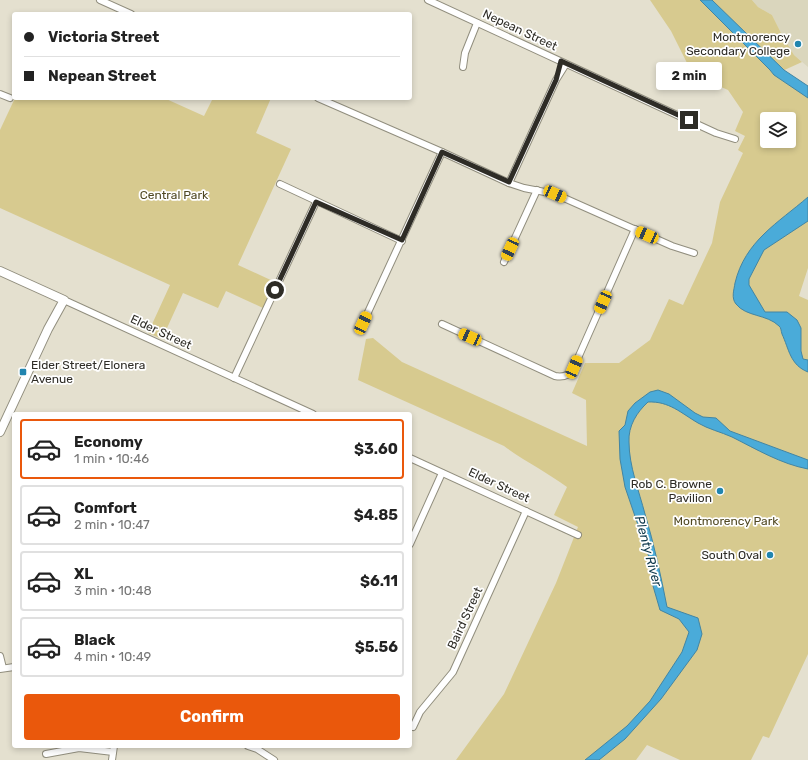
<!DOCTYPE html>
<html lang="en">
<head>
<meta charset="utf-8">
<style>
	:root { --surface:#fff; --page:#f6f6f6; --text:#222; --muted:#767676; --line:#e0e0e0; --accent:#ea580c }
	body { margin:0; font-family:Rubik,sans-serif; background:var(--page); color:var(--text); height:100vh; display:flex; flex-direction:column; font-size:15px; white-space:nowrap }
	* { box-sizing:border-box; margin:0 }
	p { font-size:13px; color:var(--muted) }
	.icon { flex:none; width:22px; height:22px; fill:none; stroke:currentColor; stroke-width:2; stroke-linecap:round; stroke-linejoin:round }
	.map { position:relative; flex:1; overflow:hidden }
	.details { position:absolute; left:12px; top:412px; width:400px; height:336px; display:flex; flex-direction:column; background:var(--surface); border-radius:4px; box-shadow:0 2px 6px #0003 }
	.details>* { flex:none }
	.banner { position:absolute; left:12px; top:12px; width:400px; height:88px; border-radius:4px; box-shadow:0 2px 6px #0003; display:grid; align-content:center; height:88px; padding:0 12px; background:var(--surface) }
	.fabs { position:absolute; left:760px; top:112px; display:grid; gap:8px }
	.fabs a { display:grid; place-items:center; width:36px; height:36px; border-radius:4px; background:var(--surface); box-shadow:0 2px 6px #0003; font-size:20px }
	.end { position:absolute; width:18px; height:18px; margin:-9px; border:5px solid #2e2c26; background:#fff; box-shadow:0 0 0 2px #fff }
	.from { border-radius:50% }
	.bubble { position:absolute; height:28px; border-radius:4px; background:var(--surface); box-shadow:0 2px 6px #0003; font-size:13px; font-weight:700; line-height:28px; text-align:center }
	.car { position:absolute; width:12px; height:24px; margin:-12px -6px; border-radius:5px; box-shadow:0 0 3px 1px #0007; background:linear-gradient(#f5c518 24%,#345 0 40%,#f5c518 0 76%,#345 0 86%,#f5c518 0) }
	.banner b { display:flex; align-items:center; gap:14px; height:38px; font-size:15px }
	.banner b+b { border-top:1px solid var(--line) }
	.banner i { width:10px; height:10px; background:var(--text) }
	ul { padding:7px 0 0; list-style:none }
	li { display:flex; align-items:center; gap:12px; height:60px; margin:0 8px 6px; padding:0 4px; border:2px solid var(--line); border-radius:4px }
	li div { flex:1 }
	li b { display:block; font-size:15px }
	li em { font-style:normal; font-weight:700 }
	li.current { border-color:var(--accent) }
	li>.icon { width:36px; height:36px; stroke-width:1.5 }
	.primary-button { display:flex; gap:8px; margin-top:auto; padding:8px 12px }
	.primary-button a { flex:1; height:46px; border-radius:4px; background:var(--accent); color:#fff; font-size:16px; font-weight:700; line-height:46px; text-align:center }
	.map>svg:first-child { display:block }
	.built { fill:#dad6bd }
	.park { fill:#d7ca8f; fill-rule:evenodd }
	.water { fill:#4aabd9; stroke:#4285a3 }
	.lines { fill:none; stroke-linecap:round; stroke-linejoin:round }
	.street-casing { stroke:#918e7e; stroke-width:8 }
	.secondary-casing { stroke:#918e7e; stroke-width:10 }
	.street { stroke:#fff; stroke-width:6 }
	.secondary { stroke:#fff; stroke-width:8 }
	.route { stroke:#2e2c26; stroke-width:5 }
	.poi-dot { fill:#2185af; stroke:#fff; stroke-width:1.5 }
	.labels { text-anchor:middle; stroke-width:3.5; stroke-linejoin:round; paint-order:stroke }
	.street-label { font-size:12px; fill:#2e2c26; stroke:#fff }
	.poi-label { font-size:12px; fill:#2e2c26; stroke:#fff; text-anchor:end }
	.park-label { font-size:12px; fill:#504822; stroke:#fff }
	.water-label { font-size:13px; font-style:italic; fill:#0b3649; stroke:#fff }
</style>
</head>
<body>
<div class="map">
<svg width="808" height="760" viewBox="0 0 808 760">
	<rect width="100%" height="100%" fill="#e4e0cf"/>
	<!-- built -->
	<path class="built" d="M752,0H808V67L794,55L781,33L772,15L758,7Z"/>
	<!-- park -->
	<g class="park">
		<path d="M650,0H700L775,75L779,73L706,0H752L758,7L772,15L781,33L794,55L802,62L780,72L808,92V268L799,296L808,300V654L769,738L763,736L751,760H680L647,745L636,760H456L504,694L556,583L578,527L554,515L567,487C547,472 524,461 504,446L358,380L366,339L373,338L402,362L587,446L586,400L572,393L585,363H619L650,340L669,299L683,305L712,243L720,202L743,153L738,150L745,136L735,131L743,112L728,90L693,75L671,31ZM767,119H789V141H767Z"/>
		<path d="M15,98H164L204,116L213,98H271L256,133L291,149L238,265L275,282L263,308L226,291L218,308L183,293L162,339L148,333L170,285L0,208V130Z"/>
	</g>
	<!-- water -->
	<g class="water">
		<path d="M700,0H712L784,70L808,86V98L774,75L770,70Z"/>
		<path d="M808,197V221L764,250L749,279V285L765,312H787L797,320L801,328V351L803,359L808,360V372C790,365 789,349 782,334C781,331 781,327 779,326C767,314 746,317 736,304C731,298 734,290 735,283C745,241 778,223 808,197Z"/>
		<path d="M658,390L669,394L695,413L703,417L716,418L730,431L808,460V469C781,464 756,449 732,437C721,432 708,429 698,423C681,413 669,401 648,402C637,412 628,426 629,442C629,466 639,491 645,514C654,544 661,576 667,607L698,618L702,634L697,650L661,699L625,739L599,760H585L627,726L650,701L682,652L689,632L679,619L660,610L653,586L651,563L625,487L620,459L619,431L625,425L628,411L635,403L650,392Z"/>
	</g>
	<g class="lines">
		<!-- street casing -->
		<g class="street-casing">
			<g id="street">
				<path d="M100,0L131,14"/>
				<path d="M428,0L716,133L735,139"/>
				<path d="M463,67L465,53L477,23"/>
				<path d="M0,94L10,98"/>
				<path d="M318,98L442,152L509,183L524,188L555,194L672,246L694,253"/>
				<path d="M509,183L556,80L566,64"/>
				<path d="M280,184L402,241"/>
				<path d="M504,262L537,190"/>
				<path d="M64,300L313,414"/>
				<path d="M363,323L442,152"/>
				<path d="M442,324L555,376C564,378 570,375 574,367L635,229"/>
				<path d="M234,378L316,202"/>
				<path d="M410,458L578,535"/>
				<path d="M410,544L442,473"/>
				<path d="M0,656L3,668"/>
				<path d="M0,669L14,667"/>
				<path d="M413,727L420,712L453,672L526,511"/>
				<path d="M248,746L257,749L274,760"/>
				<path d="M46,754L79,748L113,752"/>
				<path d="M112,760L114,746"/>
			</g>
		</g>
		<!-- secondary casing -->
		<g class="secondary-casing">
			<path id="secondary" d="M0,271L64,300L48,329L0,432"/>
		</g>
		<!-- street -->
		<use href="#street" class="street"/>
		<!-- secondary -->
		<use href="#secondary" class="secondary"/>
	</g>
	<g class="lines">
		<!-- route -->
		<path class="route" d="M275,290L316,202L402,240L442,152L509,182L556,80L561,61L689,120"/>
	</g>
	<!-- markers -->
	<g class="poi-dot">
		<circle cx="798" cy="44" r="4"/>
		<rect x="19" y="368" width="8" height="8" rx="2"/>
		<circle cx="720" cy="491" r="4"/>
		<circle cx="770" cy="555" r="4"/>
	</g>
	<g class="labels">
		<!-- street labels -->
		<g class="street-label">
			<text transform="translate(520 30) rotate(25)" y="4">Nepean Street</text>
			<text transform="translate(161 332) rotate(25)" y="4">Elder Street</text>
			<text transform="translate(499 485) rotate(25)" y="4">Elder Street</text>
			<text transform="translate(465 618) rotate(-65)" y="4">Baird Street</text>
		</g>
		<!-- poi labels -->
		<g class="poi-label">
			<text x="790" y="41">Montmorency<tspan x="790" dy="14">Secondary College</tspan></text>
			<text x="31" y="369" text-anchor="start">Elder Street/Elonera<tspan x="31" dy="14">Avenue</tspan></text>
			<text x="712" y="488">Rob C. Browne<tspan x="712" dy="14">Pavilion</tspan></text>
			<text x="762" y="559">South Oval</text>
		</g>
		<!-- park labels -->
		<g class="park-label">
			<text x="174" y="199">Central Park</text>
			<text x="726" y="525">Montmorency Park</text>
		</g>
		<!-- water labels -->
		<g class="water-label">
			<text transform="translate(649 551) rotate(75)" y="5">Plenty River</text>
		</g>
	</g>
</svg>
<div class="fabs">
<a><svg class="icon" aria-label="layers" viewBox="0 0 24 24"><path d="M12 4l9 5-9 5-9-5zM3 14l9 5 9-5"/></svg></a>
</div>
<i class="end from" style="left:275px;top:290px"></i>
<i class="end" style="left:689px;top:120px"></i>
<div class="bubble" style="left:656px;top:62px;width:66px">2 min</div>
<i class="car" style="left:555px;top:194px;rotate:114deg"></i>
<i class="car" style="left:647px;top:235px;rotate:294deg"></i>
<i class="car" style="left:510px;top:249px;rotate:205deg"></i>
<i class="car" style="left:603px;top:302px;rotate:204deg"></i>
<i class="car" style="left:363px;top:323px;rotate:25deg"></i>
<i class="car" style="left:470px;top:337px;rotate:294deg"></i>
<i class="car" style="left:574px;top:367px;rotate:23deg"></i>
<div class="banner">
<b><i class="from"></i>Victoria Street</b>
<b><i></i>Nepean Street</b>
</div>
<section class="details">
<ul>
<li class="current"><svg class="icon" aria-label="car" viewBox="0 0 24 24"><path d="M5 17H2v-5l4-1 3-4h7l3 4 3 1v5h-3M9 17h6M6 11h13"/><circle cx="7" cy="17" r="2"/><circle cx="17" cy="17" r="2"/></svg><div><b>Economy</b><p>1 min · 10:46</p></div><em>$3.60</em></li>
<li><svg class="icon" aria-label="car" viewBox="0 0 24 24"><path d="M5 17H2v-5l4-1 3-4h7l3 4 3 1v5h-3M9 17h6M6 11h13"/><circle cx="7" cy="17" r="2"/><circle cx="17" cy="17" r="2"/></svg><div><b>Comfort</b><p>2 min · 10:47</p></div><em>$4.85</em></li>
<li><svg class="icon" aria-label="car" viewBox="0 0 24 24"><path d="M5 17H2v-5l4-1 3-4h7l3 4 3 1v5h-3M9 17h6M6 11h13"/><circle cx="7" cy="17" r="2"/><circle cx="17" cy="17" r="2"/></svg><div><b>XL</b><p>3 min · 10:48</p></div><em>$6.11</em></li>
<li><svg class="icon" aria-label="car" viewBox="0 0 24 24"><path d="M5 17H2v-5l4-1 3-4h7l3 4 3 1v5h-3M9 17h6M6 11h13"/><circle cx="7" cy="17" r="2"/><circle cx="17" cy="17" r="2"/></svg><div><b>Black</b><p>4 min · 10:49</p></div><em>$5.56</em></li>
</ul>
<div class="primary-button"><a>Confirm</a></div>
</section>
</div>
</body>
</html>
